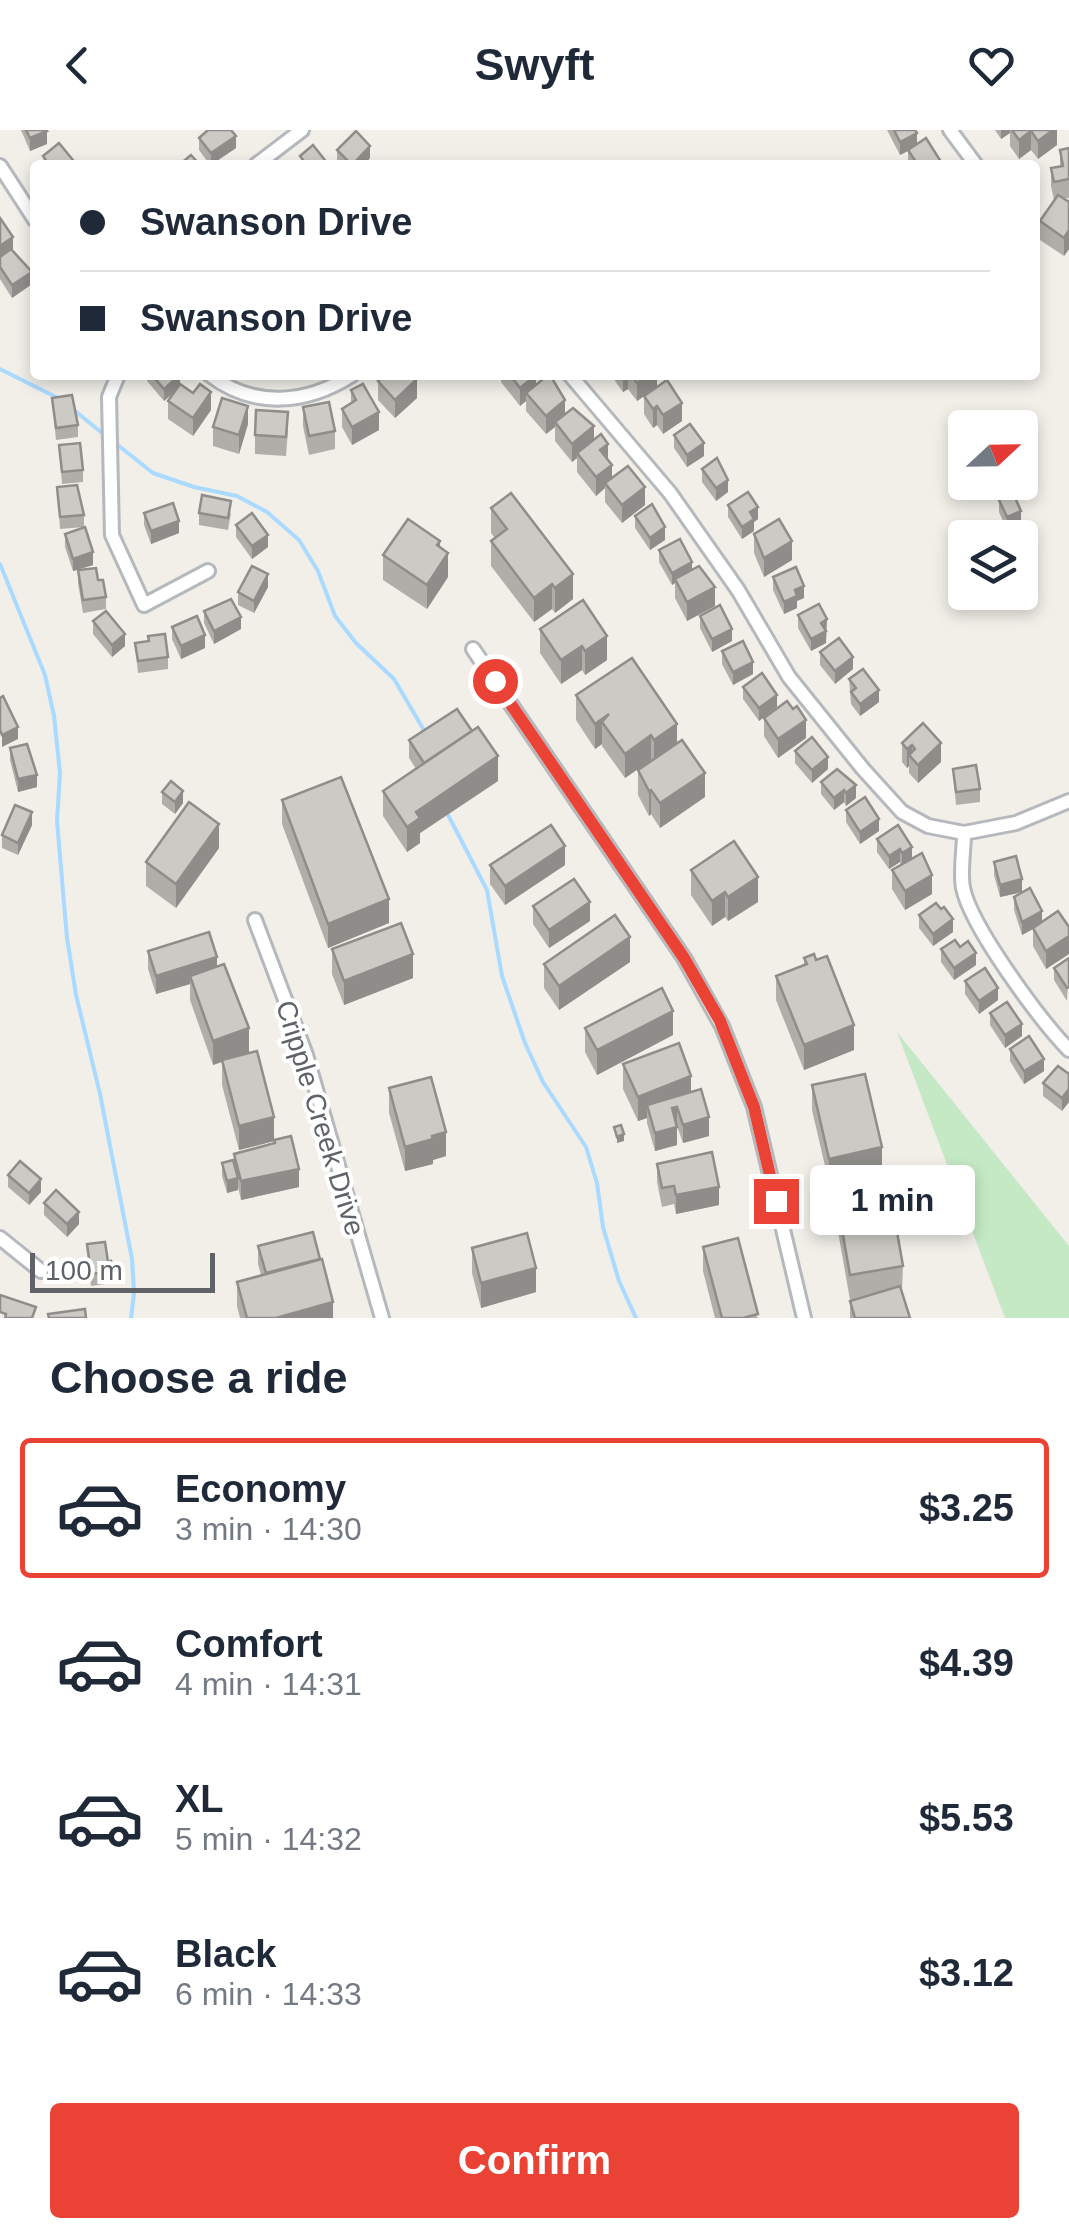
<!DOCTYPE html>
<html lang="en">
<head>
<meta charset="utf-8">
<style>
	:root { --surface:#fff; --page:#f2f2f3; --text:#1f2937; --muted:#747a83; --line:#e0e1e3; --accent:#ea4335 }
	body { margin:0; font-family:Arial,sans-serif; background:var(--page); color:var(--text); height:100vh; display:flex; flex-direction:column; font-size:38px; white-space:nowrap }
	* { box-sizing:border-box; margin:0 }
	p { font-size:32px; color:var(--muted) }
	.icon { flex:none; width:55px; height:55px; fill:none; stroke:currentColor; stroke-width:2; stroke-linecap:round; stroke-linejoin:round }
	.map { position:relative; height:1188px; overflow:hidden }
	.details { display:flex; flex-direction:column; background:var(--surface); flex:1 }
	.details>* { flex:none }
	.hud { position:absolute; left:30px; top:30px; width:1010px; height:220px; border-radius:10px; box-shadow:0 5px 15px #0003; display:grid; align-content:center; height:220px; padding:0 50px; background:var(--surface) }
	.needle { width:65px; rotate:68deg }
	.tools { position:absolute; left:948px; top:280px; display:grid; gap:20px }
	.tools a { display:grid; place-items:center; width:90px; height:90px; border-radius:10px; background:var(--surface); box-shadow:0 5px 15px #0003; font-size:50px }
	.scale { position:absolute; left:30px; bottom:25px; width:185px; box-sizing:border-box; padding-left:10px; border:5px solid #5f6368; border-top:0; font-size:28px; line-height:35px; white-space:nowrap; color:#5f6368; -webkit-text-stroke:8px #fff; paint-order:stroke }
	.end { position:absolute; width:45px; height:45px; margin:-22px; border:12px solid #ea4335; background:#fff; box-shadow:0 0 0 5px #fff }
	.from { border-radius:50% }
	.bubble { position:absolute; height:70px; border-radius:10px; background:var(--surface); box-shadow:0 5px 15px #0003; font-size:32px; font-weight:700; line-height:70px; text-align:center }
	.hud b { display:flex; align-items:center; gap:35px; height:95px; font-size:38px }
	.hud b+b { border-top:2px solid var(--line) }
	.hud i { width:25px; height:25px; background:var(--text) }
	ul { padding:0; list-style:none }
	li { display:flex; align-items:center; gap:30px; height:140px; margin:0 20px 15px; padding:0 30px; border:5px solid transparent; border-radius:10px }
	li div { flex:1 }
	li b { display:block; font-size:38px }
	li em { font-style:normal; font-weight:700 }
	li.on { border-color:var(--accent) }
	li>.icon { width:90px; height:90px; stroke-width:1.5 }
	h2 { padding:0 50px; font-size:45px; line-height:120px }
	.button { display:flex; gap:20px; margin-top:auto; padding:20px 50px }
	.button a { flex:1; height:115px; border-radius:10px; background:var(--accent); color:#fff; font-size:40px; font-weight:700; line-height:115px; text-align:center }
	header { display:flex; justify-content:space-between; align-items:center; height:130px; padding:0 50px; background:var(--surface); font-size:45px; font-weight:700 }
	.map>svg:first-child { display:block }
	.green { fill:#c5e8c5 }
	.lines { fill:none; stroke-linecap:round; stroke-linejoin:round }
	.stream { stroke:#aadaff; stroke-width:4 }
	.street-casing { stroke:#b5b8bc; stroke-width:18 }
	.street { stroke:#fff; stroke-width:12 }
	.wall { fill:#afaea9 }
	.shaded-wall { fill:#8f8d8a }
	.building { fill:#cccac5; stroke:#8f8d8a; stroke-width:2.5 }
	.route { stroke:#ea4335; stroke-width:12 }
	.labels { text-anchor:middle; stroke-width:8; stroke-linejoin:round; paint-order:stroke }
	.street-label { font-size:28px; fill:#5f6368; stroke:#fff }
</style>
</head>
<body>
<header><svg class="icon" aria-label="back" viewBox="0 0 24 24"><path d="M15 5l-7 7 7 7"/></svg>Swyft<svg class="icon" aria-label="heart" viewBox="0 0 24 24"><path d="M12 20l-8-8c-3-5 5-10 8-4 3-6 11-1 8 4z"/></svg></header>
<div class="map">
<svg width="1069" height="1188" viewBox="0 0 1069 1188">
	<rect width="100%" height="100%" fill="#f1efe8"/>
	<!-- green -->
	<path class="green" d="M897,902L1069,1116V1188H1005Z"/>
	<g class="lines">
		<!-- stream -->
		<g class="stream">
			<path d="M0,239L60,269"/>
			<path d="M75,281L107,307"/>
			<path d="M114,312L153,343L194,357L237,366L267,382L299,410L318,441L335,486L356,513L394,549L425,602"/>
			<path d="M0,434L45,545L54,586L60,643L57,691L67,808L76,865L100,964L132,1129L134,1163L131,1188"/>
			<path d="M447,683L487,760L502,846L525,913L543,952L586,1017L597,1053L603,1097L619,1151L636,1188"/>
		</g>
		<!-- street casing -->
		<g class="street-casing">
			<g id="street">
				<path d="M950,0L976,35"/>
				<path d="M256,35L302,0"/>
				<path d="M0,36L35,90"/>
				<path d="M118,245L109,267L112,405L144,475L208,441"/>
				<path d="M210,245C254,279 307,274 352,245"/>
				<path d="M570,245L670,363L738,460L789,547L863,639L902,682L928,696L964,703L1016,693L1069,671"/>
				<path d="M473,519L684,828L722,896L754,977L804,1188"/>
				<path d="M964,703C964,720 960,741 963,758C971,797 1040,890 1069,920"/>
				<path d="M255,790L306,925L382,1188"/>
				<path d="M0,1108L41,1141"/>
			</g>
		</g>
		<!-- street -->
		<use href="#street" class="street"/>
	</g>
	<!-- wall -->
	<g class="wall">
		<path d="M21,0H46L47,14L30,21Z"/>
		<path d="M887,0H915L917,14L943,35H910L908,32V21L900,25Z"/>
		<path d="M995,0H1057V15L1038,29L1031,20L1019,29L1010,16V3L1001,9Z"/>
		<path d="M199,8L236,18L210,35L199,20Z"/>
		<path d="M1069,18V68L1063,69L1069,72V119L1064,126L1040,110V91L1054,70L1051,56V38L1060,36V20Z"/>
		<path d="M337,20L370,28L364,35H339L337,33Z"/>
		<path d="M0,88L12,120L32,154L12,168L0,149Z"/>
		<path d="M147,245H180V254L211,280L193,306L168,289V271L173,263L164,271L147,251Z"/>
		<path d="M384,245H418L415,247L417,268L395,288L378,270V251Z"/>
		<path d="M501,245H536V254L565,284L594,310L608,330L612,348L645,375L622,393L605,372V358L596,366L577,342V328L572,332L555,311V297L546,304L526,281V271L520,276L501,252Z"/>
		<path d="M615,245H657V257L682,291L663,304L657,295L653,298L644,284V266L637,271L628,259L623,262L615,251Z"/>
		<path d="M351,260L379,300L352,315L342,297V279L351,274Z"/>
		<path d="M52,268L78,295V307L56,310Z"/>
		<path d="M303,277L335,301V319L309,325L303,296Z"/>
		<path d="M248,294L239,324L213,316V297Z"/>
		<path d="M288,300L286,326L255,324V305Z"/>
		<path d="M674,305L704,326L687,337L674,318Z"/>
		<path d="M59,315L83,340V352L62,354Z"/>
		<path d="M702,339L728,362L716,371L702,352Z"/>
		<path d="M57,357L84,385V397L60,399Z"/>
		<path d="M999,370L1021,393L1007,400L999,382Z"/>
		<path d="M728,375L758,389L754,392V401L742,409L728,387Z"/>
		<path d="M491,378L573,469L555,483L552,479L534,492L491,436V411L495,408L491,403Z"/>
		<path d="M144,383L179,403L151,414L144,395Z"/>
		<path d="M199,383H231L228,400L199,395Z"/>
		<path d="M635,386L665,410L650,420L635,398Z"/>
		<path d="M236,395L268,417L252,429L236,407Z"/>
		<path d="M65,404L93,435L73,441L65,417Z"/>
		<path d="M754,404L792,430L764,447L754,423Z"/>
		<path d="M440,417L448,447L427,479L383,450V425Z"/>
		<path d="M659,420L692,440L715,476L687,491L675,468V453L672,455L659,432Z"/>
		<path d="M78,440L106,467V479L83,483L78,453Z"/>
		<path d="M773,447L804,468L797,471V478L784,484L773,460Z"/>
		<path d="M268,457L254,483L238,475V462Z"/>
		<path d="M204,481L241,499L214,514L204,493Z"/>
		<path d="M798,485L827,502L826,503V513L811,521L798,498Z"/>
		<path d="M700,486L732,511L712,522L700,498Z"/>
		<path d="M93,491L125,516L112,527L93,504Z"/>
		<path d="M172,497L205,518L181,529L172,509Z"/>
		<path d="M540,499L607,506V530L585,545L582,540L561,554L540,523Z"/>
		<path d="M148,511L168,527V539L138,543L135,513Z"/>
		<path d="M722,521L753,544L733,555L722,534Z"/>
		<path d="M820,522L853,539L835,554L820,535Z"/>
		<path d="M849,549L879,572L860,586L851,574Z"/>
		<path d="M743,557L777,577L759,591L743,569Z"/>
		<path d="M576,565L677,614L705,667L660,698L651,684L649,686L638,665V640L652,631L651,630L625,648L602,616V614L595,619L576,590Z"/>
		<path d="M764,588L806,608L778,628L764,606Z"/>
		<path d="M923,593L941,632L918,653L909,643V636L907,638L902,632V613Z"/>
		<path d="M409,610L498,651L420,703V713L407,722L383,686V661L416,639L409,628Z"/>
		<path d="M10,618L37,657L18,662L10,630Z"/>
		<path d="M795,621L828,639L812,653L795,633Z"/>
		<path d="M837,639L856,668L846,676L844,672L834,680L821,664V652Z"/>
		<path d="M953,639L980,659V672L956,675Z"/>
		<path d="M162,662L183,673L175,684L162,674Z"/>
		<path d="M282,670L389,793L328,818L282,694Z"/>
		<path d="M846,680L879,701L860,714L846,692Z"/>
		<path d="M32,695L18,725L2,718V705Z"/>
		<path d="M898,695L912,728L932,764L905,780L892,759V740L901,735L900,732L889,739L877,722V709Z"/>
		<path d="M219,718L176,778L146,756V732Z"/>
		<path d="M994,732L1022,762L1000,767L994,745Z"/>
		<path d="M490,735H565L505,775L490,754Z"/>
		<path d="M691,740L758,772L728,791L725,787L712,796L691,765Z"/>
		<path d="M1014,767L1042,792L1069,797V824L1046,839L1033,816V799L1022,805L1014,780Z"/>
		<path d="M533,776L590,791L549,818L533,794Z"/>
		<path d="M919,785L953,802L933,816L919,798Z"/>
		<path d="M332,819L413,848L344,875L332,844Z"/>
		<path d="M941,819L976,835L954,850L941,832Z"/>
		<path d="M148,821L217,836L249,922L238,926L274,1011L239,1020L222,955V932L213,935L190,870V854L156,864L148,839Z"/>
		<path d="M804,828L854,920L804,940L776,870V846L804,835Z"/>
		<path d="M1069,828L1067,871L1054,850V838Z"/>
		<path d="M630,832L559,880L544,858V834Z"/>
		<path d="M965,851L998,870L979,884L965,864Z"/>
		<path d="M990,883L1022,906L1005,918L990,895Z"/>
		<path d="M585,898L673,905L597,945L585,922Z"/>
		<path d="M1010,919L1044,941L1024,954L1010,931Z"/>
		<path d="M623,934L691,962L709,1006L683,1013L677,996V1015L655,1021L647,993V988L638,991L623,959Z"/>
		<path d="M1069,944L1062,981L1043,966V953Z"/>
		<path d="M812,955L882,1042L829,1053L812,980Z"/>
		<path d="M389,958L446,1026L433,1030V1034L405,1041L389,983Z"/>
		<path d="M234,1024L299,1057L241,1070L238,1057V1060L227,1063L222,1046V1033L234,1035Z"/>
		<path d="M657,1034L719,1075L676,1084L674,1074L662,1077L657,1052Z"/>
		<path d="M8,1045L41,1062L29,1075L8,1057Z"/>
		<path d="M837,1071L903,1136L902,1161L910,1188H850V1171L864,1167L850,1170L837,1096Z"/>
		<path d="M44,1073L79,1094L67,1107L44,1085Z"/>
		<path d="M87,1114L108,1132L113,1141V1153L91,1156Z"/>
		<path d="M258,1116L333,1188H240L237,1176V1152L261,1145L258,1134Z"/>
		<path d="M703,1117L758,1188H715L703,1141Z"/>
		<path d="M472,1118L536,1162L481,1178L472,1143Z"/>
	</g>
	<!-- shaded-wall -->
	<g class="shaded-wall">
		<path d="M1001,0H1010V3L1001,9Z"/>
		<path d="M1053,0H1057V15L1038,29V11Z"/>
		<path d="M47,1V14L30,21V8Z"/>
		<path d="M1031,1V20L1019,29V10Z"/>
		<path d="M917,3V16L900,25V12Z"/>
		<path d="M236,6V18L211,35V23Z"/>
		<path d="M370,16V28L364,35H352Z"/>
		<path d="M1069,100V119L1064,126V108Z"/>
		<path d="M13,107V119L0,128V116Z"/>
		<path d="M1038,123V136L1035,137V125Z"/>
		<path d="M32,142V154L12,168V155Z"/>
		<path d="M180,245V257L164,271V259Z"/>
		<path d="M536,245V263H526V271L520,276V258Z"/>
		<path d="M623,245H628V259L623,262Z"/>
		<path d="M648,245H657V257L637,271V253Z"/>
		<path d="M417,249V268L395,288V270Z"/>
		<path d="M211,262V280L193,306V288Z"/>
		<path d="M565,270V288L555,292V297L546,304V286Z"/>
		<path d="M682,273V291L663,304V285Z"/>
		<path d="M248,276V294L239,324V305Z"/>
		<path d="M657,276V295L653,298V279Z"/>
		<path d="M379,282V300L352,315V297Z"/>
		<path d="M594,296V315L577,323V328L572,332V314Z"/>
		<path d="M704,313V326L687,337V325Z"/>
		<path d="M608,314V332L600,320Z"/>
		<path d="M612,335V353H605V358L596,366V347Z"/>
		<path d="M728,350V362L716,371V358Z"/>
		<path d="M645,357V375L622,393V375Z"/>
		<path d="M758,377V389L754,392V401L742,409V397L750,382Z"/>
		<path d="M1021,381V393L1007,400V387Z"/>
		<path d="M179,391V403L151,414V401Z"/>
		<path d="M665,397V410L650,420V408Z"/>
		<path d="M268,405V417L252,429V416Z"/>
		<path d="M440,411V435L448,423V447L427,479V455L437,415Z"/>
		<path d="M792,411V430L764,447V428Z"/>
		<path d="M93,422V435L73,441V429Z"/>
		<path d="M692,432V444L675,449V453L672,455V443Z"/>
		<path d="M268,444V457L254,483V471Z"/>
		<path d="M573,444V469L555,483V458Z"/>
		<path d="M552,454V479L534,492V468Z"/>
		<path d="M804,456V468L797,471V478L784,484V472L795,460Z"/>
		<path d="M715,457V476L687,491V472Z"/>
		<path d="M241,487V499L214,514V501Z"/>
		<path d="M827,489L826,513L811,521V509L821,493Z"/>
		<path d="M732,499V511L712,522V509Z"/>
		<path d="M125,504V516L112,527V515Z"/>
		<path d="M205,505V518L181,529V516Z"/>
		<path d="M607,506V530L585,545V521Z"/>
		<path d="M582,516V540L561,554V530Z"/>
		<path d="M853,527V539L835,554V541Z"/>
		<path d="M753,532V544L733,555V542Z"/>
		<path d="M879,560V572L860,586V574Z"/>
		<path d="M777,565V577L759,591V578Z"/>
		<path d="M609,584L602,592V614L595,619V594Z"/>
		<path d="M806,590V608L778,628V609Z"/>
		<path d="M677,594V618L654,634V610Z"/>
		<path d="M18,597V609L2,617V605Z"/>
		<path d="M651,605V630L625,648V624Z"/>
		<path d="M941,613V632L918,653V635Z"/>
		<path d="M912,615V628L909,625V636L907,638V619Z"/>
		<path d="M498,626V651L420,703V713L407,722V697L416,682Z"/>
		<path d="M828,627V639L812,653V640Z"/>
		<path d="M705,643V667L660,698V673Z"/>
		<path d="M37,645V657L18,662V649Z"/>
		<path d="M856,655V668L846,676V663Z"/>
		<path d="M651,660V684L649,686V661Z"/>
		<path d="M844,660V672L834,680V668Z"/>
		<path d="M183,661V673L175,684V672Z"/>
		<path d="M32,682V695L18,725V713Z"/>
		<path d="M879,689V701L860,714V702Z"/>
		<path d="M219,694V718L176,778V754Z"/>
		<path d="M565,716V735L505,775V756Z"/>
		<path d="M912,717V729L902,736V723Z"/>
		<path d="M900,719V732L889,739V726Z"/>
		<path d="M932,745V764L905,780V761Z"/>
		<path d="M758,747V772L728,791V767Z"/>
		<path d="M1022,749V762L1000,767V755Z"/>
		<path d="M725,762V787L712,796V771Z"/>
		<path d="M389,769V793L328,818V794Z"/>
		<path d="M590,772V791L549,818V800Z"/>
		<path d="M1042,781V794L1022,805V792Z"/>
		<path d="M953,789V802L933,816V804Z"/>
		<path d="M1069,806V824L1046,839V821Z"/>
		<path d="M630,807V832L559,880V856Z"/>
		<path d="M976,823V835L954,850V838Z"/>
		<path d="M413,824V848L344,875V851Z"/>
		<path d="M217,827V846H190V854L156,864V846Z"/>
		<path d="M998,858V870L979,884V871Z"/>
		<path d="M673,881V905L597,945V920Z"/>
		<path d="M1022,894V906L1005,918V905Z"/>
		<path d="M854,895V920L804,940V915Z"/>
		<path d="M249,898V922L213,935V911Z"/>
		<path d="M1044,929V941L1024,954V941Z"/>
		<path d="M691,946V971L647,975V988L638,991V967Z"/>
		<path d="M1069,959V972L1062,981V968Z"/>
		<path d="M677,977V995L672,997V978Z"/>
		<path d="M274,987V1011L239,1020V996Z"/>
		<path d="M709,987V1006L683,1013V995Z"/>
		<path d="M677,997V1015L655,1021V1003Z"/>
		<path d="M446,1002V1026L433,1030V1034L405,1041V1017Z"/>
		<path d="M624,1004V1011L617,1013V1007Z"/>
		<path d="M882,1017V1042L829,1053V1029Z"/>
		<path d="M299,1039V1057L241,1070V1051Z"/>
		<path d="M238,1048V1060L227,1063V1051Z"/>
		<path d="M41,1049V1062L29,1075V1063Z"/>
		<path d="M719,1057V1075L676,1084V1065Z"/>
		<path d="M79,1082V1094L67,1107V1094Z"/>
		<path d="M536,1138V1162L481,1178V1153Z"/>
		<path d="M333,1172V1188H276Z"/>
	</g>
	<!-- building -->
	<g class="building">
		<path d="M26,0H46L47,1L30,8Z"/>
		<path d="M208,0H231L236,6L211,23L199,8Z"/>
		<path d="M894,0H915L917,3L900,12Z"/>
		<path d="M1012,0H1053L1038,11L1031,1L1019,10Z"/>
		<path d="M356,1L370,16L352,35L337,20Z"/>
		<path d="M926,8L943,35H918L908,20Z"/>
		<path d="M59,13L77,35H49L43,26Z"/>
		<path d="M313,15L328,34L297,35L303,30L300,26Z"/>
		<path d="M1069,18V49L1054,52L1051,38L1063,36L1060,20Z"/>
		<path d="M191,25L200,35H179Z"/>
		<path d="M1058,65L1069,72V100L1064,108L1040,91Z"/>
		<path d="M0,88L13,107L0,116Z"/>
		<path d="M11,119L32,142L12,155L0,137V127Z"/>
		<path d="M152,245H180L164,259Z"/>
		<path d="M384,245H413L417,249L395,270L378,251Z"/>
		<path d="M510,245H536L520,258Z"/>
		<path d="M548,245H550L565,270L546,286L526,263Z"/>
		<path d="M631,245H648L637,253Z"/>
		<path d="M667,250L682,273L663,285L657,276L653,279L644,266Z"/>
		<path d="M180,254L193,263L200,254L211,262L193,288L168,271Z"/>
		<path d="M363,254L379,282L352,297L342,279L356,270L351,260Z"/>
		<path d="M72,265L78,295L56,298L52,268Z"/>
		<path d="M222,268L248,276L239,305L213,297Z"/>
		<path d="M329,272L335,301L309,306L303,277Z"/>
		<path d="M573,278L594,296L572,314L555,292Z"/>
		<path d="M256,280L288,282L286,307L255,305Z"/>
		<path d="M690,294L704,313L687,325L674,305Z"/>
		<path d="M601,304L608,314L600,320L612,335L596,347L577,323Z"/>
		<path d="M80,313L83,340L62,342L59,315Z"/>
		<path d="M717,328L728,350L716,358L702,339Z"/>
		<path d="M628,336L645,357L622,375L605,353Z"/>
		<path d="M77,355L84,385L60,387L57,357Z"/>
		<path d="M748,362L758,377L750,382L754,389L742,397L728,375Z"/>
		<path d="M511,363L573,444L555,458L552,454L534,468L491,411L507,399L491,378Z"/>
		<path d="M1013,363L1021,381L1007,387L999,370Z"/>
		<path d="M202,365L231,371L228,388L199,383Z"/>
		<path d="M173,373L179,391L151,401L144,383Z"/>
		<path d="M652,374L665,397L650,408L635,386Z"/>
		<path d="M252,383L268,405L252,416L236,395Z"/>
		<path d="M408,389L440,411L437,415L448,423L427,455L383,425Z"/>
		<path d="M779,389L792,411L764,428L754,404Z"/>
		<path d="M85,397L93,422L73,429L65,404Z"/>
		<path d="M680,409L692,432L672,443L659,420Z"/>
		<path d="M252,436L268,444L254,471L238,462Z"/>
		<path d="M699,436L715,457L687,472L675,449Z"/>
		<path d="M796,437L804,456L795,460L797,466L784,472L773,447Z"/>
		<path d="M96,438L98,450H103L106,467L83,470L78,440Z"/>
		<path d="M231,469L241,487L214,501L204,481Z"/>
		<path d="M583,470L607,506L585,521L582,516L561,530L540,499Z"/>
		<path d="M819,474L827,489L821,493L826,501L811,509L798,485Z"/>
		<path d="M720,475L732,499L712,509L700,486Z"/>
		<path d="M106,481L125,504L112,515L93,491Z"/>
		<path d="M197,486L205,505L181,516L172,497Z"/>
		<path d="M165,504L168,527L138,531L135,513L149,511L148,506Z"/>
		<path d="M839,508L853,527L835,541L820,522Z"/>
		<path d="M743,511L753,532L733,542L722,521Z"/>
		<path d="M632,528L677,594L654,610L651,605L625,624L602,592L609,584L595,594L576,565Z"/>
		<path d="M863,539L879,560L860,574L851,562L856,558L849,549Z"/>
		<path d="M762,543L777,565L759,578L743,557Z"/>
		<path d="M3,566L18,597L2,605L0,600V568Z"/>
		<path d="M787,571L793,579L797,576L806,590L778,609L764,588Z"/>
		<path d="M457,579L472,601L424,633L409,610Z"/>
		<path d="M923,593L941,613L918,635L909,625L915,619L912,615L907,619L902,613Z"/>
		<path d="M478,597L498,626L416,682L420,688L407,697L383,661Z"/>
		<path d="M812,607L828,627L812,640L795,621Z"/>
		<path d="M682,610L705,643L660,673L651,660L649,661L638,640Z"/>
		<path d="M27,614L37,645L18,649L10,618Z"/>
		<path d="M976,635L980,659L956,662L953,639Z"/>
		<path d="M837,639L856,655L846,663L844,660L834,668L821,652Z"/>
		<path d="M341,647L389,769L328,794L282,670Z"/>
		<path d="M171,651L183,661L175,672L162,662Z"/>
		<path d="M865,667L879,689L860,702L846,680Z"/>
		<path d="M189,672L219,694L176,754L146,732Z"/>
		<path d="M15,675L32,682L18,713L2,705Z"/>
		<path d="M551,695L565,716L505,756L490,735Z"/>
		<path d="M898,695L912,717L902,723L900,719L889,726L877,709Z"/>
		<path d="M734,711L758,747L728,767L725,762L712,771L691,740Z"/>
		<path d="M922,723L932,745L905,761L892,740Z"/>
		<path d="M1016,726L1022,749L1000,755L994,732Z"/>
		<path d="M574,749L590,772L549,800L533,776Z"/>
		<path d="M1030,758L1042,781L1022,792L1014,767Z"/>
		<path d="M936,773L941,779L944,777L953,789L933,804L919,785Z"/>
		<path d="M1058,781L1069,797V806L1046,821L1033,798Z"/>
		<path d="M615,785L630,807L559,856L544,834Z"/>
		<path d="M401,793L413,824L344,851L332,819Z"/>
		<path d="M209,802L217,827L156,846L148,821Z"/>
		<path d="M955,810L960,817L968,811L976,823L954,838L941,819Z"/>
		<path d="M814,824L816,830L827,826L854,895L804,915L776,846L807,834L804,828Z"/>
		<path d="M1069,828V857L1067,858L1054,838Z"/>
		<path d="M224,834L249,898L213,911L190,846Z"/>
		<path d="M985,838L998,858L979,871L965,851Z"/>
		<path d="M662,858L673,881L597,920L585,898Z"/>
		<path d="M1007,872L1022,894L1005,905L990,883Z"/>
		<path d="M1029,906L1044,929L1024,941L1010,919Z"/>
		<path d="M679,913L691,946L638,967L623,934Z"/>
		<path d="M257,921L274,987L239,996L222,930Z"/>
		<path d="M1058,936L1069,944V959L1062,968L1043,953Z"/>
		<path d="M865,944L882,1017L829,1029L812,955Z"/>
		<path d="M431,947L446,1002L432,1006L433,1009L405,1017L389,958Z"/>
		<path d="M701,959L709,987L683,995L677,977L672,978L677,997L655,1003L647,975Z"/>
		<path d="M621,995L624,1004L617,1007L614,997Z"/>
		<path d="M291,1006L299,1039L241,1051L234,1024L275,1013L274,1010Z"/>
		<path d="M712,1022L719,1057L676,1065L674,1056L662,1058L657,1034Z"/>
		<path d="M233,1030L238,1048L227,1051L222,1033Z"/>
		<path d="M20,1031L41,1049L29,1063L8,1045Z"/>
		<path d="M56,1060L79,1082L67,1094L44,1073Z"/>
		<path d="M890,1062L903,1136L850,1145L837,1071Z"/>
		<path d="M313,1102L320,1129L266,1143L258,1116Z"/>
		<path d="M527,1103L536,1138L481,1153L472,1118Z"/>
		<path d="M738,1108L758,1184L743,1188H722L703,1117Z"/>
		<path d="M105,1112L108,1132L111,1131L113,1141L91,1144L87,1114Z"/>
		<path d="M322,1129L333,1172L276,1188H247L237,1152Z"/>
		<path d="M900,1156L910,1188H855L850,1171Z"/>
		<path d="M0,1165L36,1177L32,1188H5L6,1184L0,1182Z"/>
		<path d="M85,1179L86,1188H49L48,1184Z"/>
	</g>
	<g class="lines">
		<!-- route -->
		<path class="route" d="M495,551L684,828L720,891L754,977L776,1071"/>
	</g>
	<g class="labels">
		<!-- street labels -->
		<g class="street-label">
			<text transform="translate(321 988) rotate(73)" y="10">Cripple Creek Drive</text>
		</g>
	</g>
</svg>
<div class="tools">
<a><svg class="needle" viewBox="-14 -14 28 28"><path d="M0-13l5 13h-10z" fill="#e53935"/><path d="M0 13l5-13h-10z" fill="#747a83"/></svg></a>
<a><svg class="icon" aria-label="layers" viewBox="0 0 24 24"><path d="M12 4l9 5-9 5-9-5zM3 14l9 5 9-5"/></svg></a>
</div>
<div class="scale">100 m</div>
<i class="end from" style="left:495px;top:551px"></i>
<i class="end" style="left:776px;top:1071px"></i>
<div class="bubble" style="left:810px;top:1035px;width:165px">1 min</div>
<div class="hud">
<b><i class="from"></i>Swanson Drive</b>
<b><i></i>Swanson Drive</b>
</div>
</div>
<section class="details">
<h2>Choose a ride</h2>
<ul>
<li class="on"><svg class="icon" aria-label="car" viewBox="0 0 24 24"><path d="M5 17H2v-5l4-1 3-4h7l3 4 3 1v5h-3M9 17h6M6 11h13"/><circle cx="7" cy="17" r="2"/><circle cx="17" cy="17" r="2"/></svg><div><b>Economy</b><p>3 min · 14:30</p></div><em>$3.25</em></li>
<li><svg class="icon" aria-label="car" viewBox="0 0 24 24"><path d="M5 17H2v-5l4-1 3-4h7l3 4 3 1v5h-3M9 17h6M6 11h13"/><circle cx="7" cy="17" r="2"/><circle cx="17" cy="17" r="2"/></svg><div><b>Comfort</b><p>4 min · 14:31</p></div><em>$4.39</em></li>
<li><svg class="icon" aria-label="car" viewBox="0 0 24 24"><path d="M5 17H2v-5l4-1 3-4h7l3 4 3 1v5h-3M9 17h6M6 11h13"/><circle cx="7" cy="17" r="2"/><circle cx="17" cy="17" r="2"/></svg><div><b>XL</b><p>5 min · 14:32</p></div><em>$5.53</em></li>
<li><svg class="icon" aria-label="car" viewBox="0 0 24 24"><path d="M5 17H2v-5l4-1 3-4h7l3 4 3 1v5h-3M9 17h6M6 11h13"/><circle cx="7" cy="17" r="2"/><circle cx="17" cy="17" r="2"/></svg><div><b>Black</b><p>6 min · 14:33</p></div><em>$3.12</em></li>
</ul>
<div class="button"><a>Confirm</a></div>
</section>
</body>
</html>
